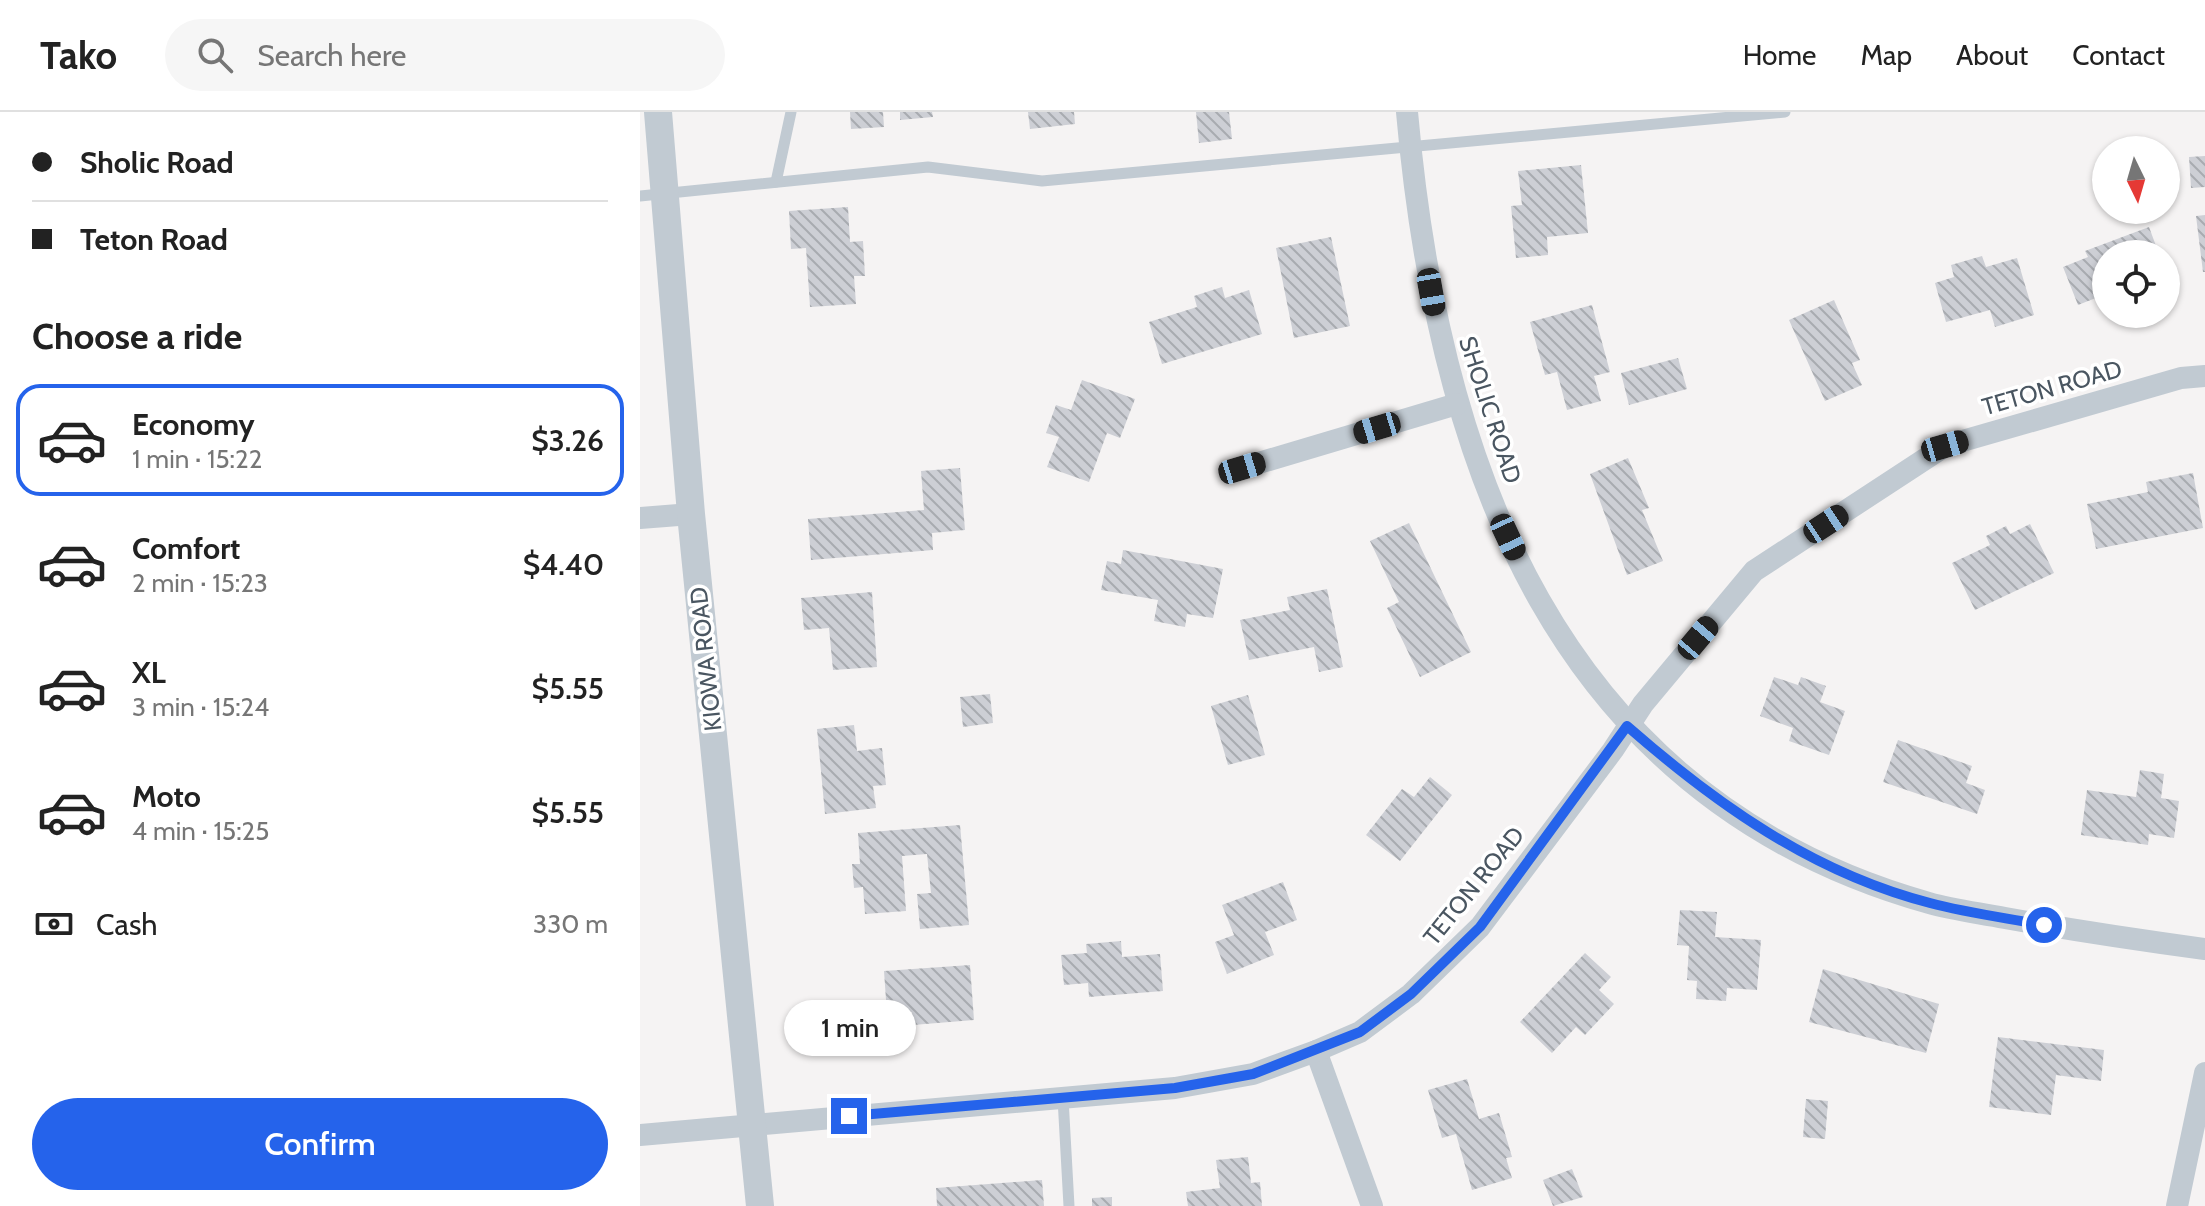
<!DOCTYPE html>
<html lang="en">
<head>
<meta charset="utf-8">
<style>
	:root { --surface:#fff; --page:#f6f6f6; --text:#222; --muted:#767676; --line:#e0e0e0; --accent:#2563eb }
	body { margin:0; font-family:Cabin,sans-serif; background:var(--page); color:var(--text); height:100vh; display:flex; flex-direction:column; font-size:30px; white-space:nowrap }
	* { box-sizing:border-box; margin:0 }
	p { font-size:26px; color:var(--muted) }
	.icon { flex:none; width:44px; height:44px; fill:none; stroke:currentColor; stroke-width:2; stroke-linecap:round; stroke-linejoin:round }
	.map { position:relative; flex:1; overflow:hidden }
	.details { display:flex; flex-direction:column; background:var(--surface); width:640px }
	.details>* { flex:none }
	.hud { display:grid; align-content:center; height:176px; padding:0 32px; background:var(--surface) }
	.needle { width:52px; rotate:175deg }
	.buttons { position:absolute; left:1452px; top:24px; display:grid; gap:16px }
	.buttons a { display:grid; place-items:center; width:88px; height:88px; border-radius:50%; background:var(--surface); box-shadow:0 2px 6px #0004; font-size:40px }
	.end { position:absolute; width:36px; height:36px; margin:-18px; border:10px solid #2563eb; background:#fff; box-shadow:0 0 0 4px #fff }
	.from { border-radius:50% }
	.bubble { position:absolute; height:56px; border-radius:28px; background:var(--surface); box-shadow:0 2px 6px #0004; font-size:26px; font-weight:600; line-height:56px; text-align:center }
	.car { position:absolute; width:24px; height:48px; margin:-24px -12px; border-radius:10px; box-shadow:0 0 6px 2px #0007; background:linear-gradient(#222 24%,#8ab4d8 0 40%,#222 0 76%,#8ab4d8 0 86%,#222 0) }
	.hud b { display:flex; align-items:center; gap:28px; height:76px; font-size:30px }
	.hud b+b { border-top:2px solid var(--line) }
	.hud i { width:20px; height:20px; background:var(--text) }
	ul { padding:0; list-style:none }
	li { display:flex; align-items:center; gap:24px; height:112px; margin:0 16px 12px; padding:0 16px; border:4px solid transparent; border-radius:24px }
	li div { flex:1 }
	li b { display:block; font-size:30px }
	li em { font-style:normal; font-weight:600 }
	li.selected { border-color:var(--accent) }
	li>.icon { width:72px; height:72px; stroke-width:1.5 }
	h2 { padding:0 32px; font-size:36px; line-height:96px }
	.pay { display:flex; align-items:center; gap:20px; height:88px; padding:0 32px; font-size:30px }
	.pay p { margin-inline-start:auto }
	.primary-button { display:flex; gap:16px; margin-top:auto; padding:16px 32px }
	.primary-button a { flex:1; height:92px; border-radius:48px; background:var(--accent); color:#fff; font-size:32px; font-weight:600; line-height:92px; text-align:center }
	header { display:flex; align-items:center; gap:48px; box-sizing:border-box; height:112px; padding:0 40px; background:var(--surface); border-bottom:2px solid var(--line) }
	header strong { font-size:38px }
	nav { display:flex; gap:44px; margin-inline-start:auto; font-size:28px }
	.search { width:560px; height:72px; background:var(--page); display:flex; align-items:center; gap:20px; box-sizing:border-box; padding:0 28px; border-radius:44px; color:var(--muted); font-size:30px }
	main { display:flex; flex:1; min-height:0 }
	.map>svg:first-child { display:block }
	.building { fill:url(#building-back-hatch) }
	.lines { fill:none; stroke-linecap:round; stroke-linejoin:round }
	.service { stroke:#c1cad2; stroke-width:11 }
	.minor { stroke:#c1cad2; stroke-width:22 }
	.tertiary { stroke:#c1cad2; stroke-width:28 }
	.route { stroke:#2563eb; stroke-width:10 }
	.labels { text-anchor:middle; stroke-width:7; stroke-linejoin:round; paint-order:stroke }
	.street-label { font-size:24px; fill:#4a5661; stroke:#fff }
</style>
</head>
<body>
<header>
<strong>Tako</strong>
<div class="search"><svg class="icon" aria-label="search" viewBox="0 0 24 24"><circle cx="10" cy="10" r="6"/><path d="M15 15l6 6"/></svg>Search here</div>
<nav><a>Home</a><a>Map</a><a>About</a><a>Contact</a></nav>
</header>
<main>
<section class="details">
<div class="hud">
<b><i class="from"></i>Sholic Road</b>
<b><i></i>Teton Road</b>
</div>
<h2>Choose a ride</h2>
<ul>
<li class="selected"><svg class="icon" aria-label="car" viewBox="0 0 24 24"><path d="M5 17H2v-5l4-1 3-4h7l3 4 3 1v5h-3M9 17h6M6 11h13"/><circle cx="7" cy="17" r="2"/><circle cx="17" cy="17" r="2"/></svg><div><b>Economy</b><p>1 min · 15:22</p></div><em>$3.26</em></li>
<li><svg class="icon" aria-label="car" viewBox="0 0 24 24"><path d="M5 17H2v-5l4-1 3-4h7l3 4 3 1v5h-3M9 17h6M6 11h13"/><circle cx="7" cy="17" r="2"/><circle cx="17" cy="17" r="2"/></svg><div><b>Comfort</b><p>2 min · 15:23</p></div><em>$4.40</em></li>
<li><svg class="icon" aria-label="car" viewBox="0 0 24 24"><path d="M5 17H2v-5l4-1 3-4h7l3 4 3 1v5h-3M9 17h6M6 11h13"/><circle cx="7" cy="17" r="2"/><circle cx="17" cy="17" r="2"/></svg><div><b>XL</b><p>3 min · 15:24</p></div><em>$5.55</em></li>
<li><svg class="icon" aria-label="car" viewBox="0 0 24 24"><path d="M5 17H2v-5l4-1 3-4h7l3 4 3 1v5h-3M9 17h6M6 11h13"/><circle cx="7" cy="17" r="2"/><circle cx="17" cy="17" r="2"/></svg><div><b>Moto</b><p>4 min · 15:25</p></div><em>$5.55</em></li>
</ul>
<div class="pay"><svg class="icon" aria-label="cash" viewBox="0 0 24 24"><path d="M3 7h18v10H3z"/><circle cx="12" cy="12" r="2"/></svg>Cash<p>330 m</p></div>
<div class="primary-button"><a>Confirm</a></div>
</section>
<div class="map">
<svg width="1565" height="1094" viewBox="0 0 1565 1094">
	<defs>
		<pattern id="building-back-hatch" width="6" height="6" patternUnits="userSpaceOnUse" patternTransform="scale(2)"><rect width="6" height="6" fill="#cdcfd5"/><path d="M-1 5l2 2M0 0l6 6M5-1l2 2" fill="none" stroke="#a8abb0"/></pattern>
	</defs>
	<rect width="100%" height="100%" fill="#f5f3f3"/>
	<!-- building -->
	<g class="building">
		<path d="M210,0H243L244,15L211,17Z"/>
		<path d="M260,0H292L293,5L260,8Z"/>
		<path d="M388,0H434L435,12L390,17Z"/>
		<path d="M556,0H589L592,27L559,31Z"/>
		<path d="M1565,44V75L1551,76L1549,45Z"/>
		<path d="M941,53L948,121L907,125L908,143L876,146L871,94L882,93L878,59Z"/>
		<path d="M208,95L210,130L223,129L225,164H214L216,192L170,195L166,136L151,137L149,99Z"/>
		<path d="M1565,103V160H1563L1556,104Z"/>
		<path d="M1509,115L1519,142H1466V182L1438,193L1423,155L1448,145L1445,139Z"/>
		<path d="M691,125L710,214L654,226L636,136Z"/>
		<path d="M1342,144L1346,155L1377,146L1394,203L1355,215L1350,198L1306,210L1295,171L1314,165L1311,153Z"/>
		<path d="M582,175L585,186L609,178L622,222L522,252L509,210L557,195L554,184Z"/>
		<path d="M1194,188L1220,248L1212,251L1222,273L1185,289L1149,208Z"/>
		<path d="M952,193L970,260L954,264L961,289L927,298L917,260L905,263L890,210Z"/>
		<path d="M1038,246L1047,277L989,293L981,261Z"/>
		<path d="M442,268L495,287L480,326L467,321L449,370L407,355L419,325L406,321L416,293L431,298Z"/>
		<path d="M988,346L1009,396L1002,398L1023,449L987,463L950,362Z"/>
		<path d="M320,356L325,418L292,421L293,438L171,448L168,407L284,398L281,359Z"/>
		<path d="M1553,361L1563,416L1456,437L1447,392L1508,380L1506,370Z"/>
		<path d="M769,411L831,540L780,565L747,496L759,490L730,429Z"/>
		<path d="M1390,412L1414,461L1335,498L1312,451L1350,433L1346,424L1366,414L1370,422Z"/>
		<path d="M483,438L583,457L573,506L547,502L545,515L514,509L518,488L461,478L467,449L481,452Z"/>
		<path d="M687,477L703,555L679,560L674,535L609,548L600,508L650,498L647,485Z"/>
		<path d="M232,480L237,555L193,558L189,516L164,518L161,486Z"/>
		<path d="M1134,565L1158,573L1161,565L1186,574L1180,590L1205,599L1189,643L1149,629L1153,616L1120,604Z"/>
		<path d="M350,582L353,611L323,615L320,585Z"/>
		<path d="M608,583L625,643L588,653L571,594Z"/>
		<path d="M214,613L217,639L242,636L246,673L233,674L236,696L185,702L177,617Z"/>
		<path d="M1258,628L1332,654L1326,671L1345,678L1337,702L1243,670Z"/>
		<path d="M1500,658L1524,662L1521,686L1539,689L1534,726L1509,722L1508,733L1441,723L1447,678L1496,685Z"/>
		<path d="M790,665L812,683L760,749L726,723L762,677L774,685Z"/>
		<path d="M320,713L329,813L280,817L277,782L291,781L287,742L262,744L266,799L225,802L223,775L214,776L212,752H220L218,721Z"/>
		<path d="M643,770L657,808L625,820L634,843L587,862L575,830L594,823L582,793Z"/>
		<path d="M1040,798L1077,800L1075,825L1121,828L1117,878L1087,876L1086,889L1056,887L1057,869L1047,868L1049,834L1037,833Z"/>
		<path d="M481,829L482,845L520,842L523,879L449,885L448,871L424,873L421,843L447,841L446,832Z"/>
		<path d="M945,841L971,865L959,878L974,892L945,923L936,915L912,941L880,910Z"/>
		<path d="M330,853L334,908L273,913L272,900L247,902L244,859Z"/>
		<path d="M1183,857L1299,892L1286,941L1169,910Z"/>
		<path d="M1358,925L1464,938L1461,969L1416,963L1411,1003L1349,995Z"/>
		<path d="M827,967L839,1007L859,1001L872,1045L866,1046L872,1066L832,1078L816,1022L802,1026L788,978Z"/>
		<path d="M1166,987L1188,989L1185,1027L1163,1025Z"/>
		<path d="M608,1045L611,1071L620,1070L622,1094H548L546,1080L580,1076L576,1048Z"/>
		<path d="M932,1057L943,1085L913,1094L903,1068Z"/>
		<path d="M402,1068L404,1094H297L296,1076Z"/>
		<path d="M472,1085V1094H452V1086Z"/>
	</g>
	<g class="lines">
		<!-- service -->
		<g class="service">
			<path d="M136,70L151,0"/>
			<path d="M0,84L288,55L402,69L1145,0"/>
			<path d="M423,986L429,1094"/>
		</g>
		<!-- minor -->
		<g class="minor">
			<path d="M767,0C798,351 915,686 1289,791C1313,798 1340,801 1365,806C1432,818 1498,828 1565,837"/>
			<path d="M602,356L817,292"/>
			<path d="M0,406L51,402"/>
			<path d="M676,939L732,1094"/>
			<path d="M0,1023L535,976L613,962L676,939L720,920L771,882L840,815L973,638L1003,592L1114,459L1305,334L1541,266L1565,264"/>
			<path d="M1537,1094L1565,961"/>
		</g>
		<!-- tertiary -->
		<path class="tertiary" d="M18,0L51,402L120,1094"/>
	</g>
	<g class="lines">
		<!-- route -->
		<path class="route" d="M209,1004L535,976L613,962L720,920L771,882L840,815L987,614C1076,692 1173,761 1290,791C1327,801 1367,806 1404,813"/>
	</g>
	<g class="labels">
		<!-- street labels -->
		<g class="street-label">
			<text transform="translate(1412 276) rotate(-16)" y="8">TETON ROAD</text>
			<text transform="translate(850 298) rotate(72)" y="8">SHOLIC ROAD</text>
			<text transform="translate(66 547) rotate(-96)" y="8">KIOWA ROAD</text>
			<text transform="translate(834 774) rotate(-51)" y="8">TETON ROAD</text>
		</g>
	</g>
</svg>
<div class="buttons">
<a><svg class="needle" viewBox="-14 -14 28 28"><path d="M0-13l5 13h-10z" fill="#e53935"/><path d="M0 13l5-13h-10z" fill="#767676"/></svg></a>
<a><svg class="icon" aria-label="locate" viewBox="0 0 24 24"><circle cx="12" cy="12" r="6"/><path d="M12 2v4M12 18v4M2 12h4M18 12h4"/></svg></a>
</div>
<i class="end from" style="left:1404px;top:813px"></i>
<i class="end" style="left:209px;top:1004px"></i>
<div class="bubble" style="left:144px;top:888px;width:132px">1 min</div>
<i class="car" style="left:791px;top:180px;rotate:170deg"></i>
<i class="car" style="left:737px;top:316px;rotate:253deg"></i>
<i class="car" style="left:1305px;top:334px;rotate:74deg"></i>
<i class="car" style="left:602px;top:356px;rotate:73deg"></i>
<i class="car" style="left:1186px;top:412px;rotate:57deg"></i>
<i class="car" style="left:868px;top:425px;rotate:155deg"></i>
<i class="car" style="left:1058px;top:526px;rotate:40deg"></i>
</div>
</main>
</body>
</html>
